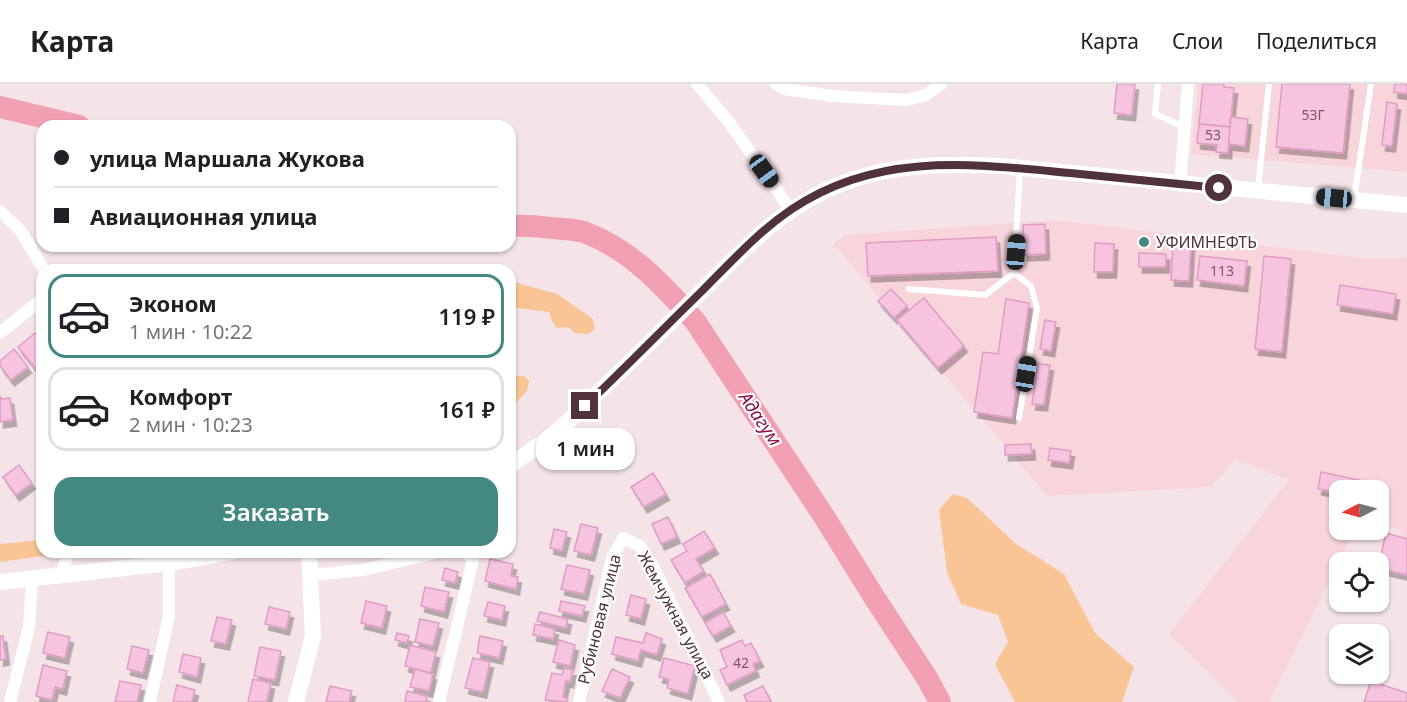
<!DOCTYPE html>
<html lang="ru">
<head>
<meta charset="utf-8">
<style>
	:root { --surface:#fff; --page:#f6f6f6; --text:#202124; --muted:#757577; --line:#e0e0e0; --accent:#448981 }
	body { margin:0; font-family:"Noto Sans",sans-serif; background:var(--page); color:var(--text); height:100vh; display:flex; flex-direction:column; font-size:22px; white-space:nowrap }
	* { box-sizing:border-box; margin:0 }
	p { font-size:20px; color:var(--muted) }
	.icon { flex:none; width:33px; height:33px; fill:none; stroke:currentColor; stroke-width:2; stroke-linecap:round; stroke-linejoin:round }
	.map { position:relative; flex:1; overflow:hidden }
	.drawer { position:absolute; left:36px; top:180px; width:480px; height:294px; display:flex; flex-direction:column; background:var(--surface); border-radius:18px; box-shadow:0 2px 4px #0004 }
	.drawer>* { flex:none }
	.banner { position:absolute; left:36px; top:36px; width:480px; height:132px; border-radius:18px; box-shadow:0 2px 4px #0004; display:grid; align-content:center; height:132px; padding:0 18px; background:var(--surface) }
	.needle { width:39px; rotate:264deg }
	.buttons { position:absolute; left:1329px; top:396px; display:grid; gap:12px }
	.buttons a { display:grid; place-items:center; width:60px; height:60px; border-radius:12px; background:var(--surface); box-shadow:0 2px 4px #0004; font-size:30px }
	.end { position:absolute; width:27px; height:27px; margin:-14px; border:8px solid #52323a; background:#fff; box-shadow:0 0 0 3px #fff }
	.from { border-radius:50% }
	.bubble { position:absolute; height:42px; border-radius:18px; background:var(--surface); box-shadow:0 2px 4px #0004; font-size:20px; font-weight:600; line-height:42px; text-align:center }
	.car { position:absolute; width:18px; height:36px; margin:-18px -9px; border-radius:8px; box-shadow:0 0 4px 2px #0007; background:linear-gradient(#222 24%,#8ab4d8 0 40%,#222 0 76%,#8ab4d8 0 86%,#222 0) }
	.banner b { display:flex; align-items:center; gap:21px; height:57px; font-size:22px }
	.banner b+b { border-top:2px solid var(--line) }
	.banner i { width:15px; height:15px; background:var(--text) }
	ul { padding:10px 0 0; list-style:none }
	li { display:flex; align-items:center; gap:18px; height:84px; margin:0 12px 9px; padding:0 6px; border:3px solid var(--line); border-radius:18px }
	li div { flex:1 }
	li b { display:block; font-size:22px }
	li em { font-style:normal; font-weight:600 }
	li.selected { border-color:var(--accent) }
	li>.icon { width:54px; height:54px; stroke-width:1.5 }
	.primary-button { display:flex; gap:12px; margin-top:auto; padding:12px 18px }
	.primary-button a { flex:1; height:69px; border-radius:18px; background:var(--accent); color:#fff; font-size:24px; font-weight:600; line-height:69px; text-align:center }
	header { display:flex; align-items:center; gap:36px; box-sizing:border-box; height:84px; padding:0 30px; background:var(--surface); border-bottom:2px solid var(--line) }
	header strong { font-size:28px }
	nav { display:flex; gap:33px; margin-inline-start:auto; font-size:21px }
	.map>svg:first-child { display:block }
	.built { fill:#f8d4db }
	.green { fill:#f9c594 }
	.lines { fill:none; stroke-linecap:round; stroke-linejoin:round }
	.river { stroke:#f19fb2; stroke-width:22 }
	.building { fill:#f6c4df; stroke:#e09dc2; stroke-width:1.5; filter:url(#shadow) }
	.lane { stroke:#fff; stroke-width:6 }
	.street { stroke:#fff; stroke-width:12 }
	.secondary { stroke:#fff; stroke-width:16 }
	.route { stroke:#52323a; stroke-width:8 }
	.poi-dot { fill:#448981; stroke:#fff; stroke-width:2 }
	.labels { text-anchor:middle; stroke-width:4.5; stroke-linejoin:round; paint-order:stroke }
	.number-label { font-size:14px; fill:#7b5663 }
	.poi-label { font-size:16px; fill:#52323a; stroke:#fff; text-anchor:start }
	.street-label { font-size:16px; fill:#52323a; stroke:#fff }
	.water-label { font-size:18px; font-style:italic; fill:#880c3f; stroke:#fff }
</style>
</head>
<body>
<header>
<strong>Карта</strong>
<nav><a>Карта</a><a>Слои</a><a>Поделиться</a></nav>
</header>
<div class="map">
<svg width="1407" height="618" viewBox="0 0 1407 618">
	<defs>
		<filter id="shadow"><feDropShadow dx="3.5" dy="6" stdDeviation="0" flood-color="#0004"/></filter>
	</defs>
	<rect width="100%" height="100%" fill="#f4e4e7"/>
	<!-- built -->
	<g class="built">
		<path d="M1198,0H1407V88L1191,70Z"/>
		<path d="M1056,136L1370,175L1407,174V487L1395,485L1401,446L1379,439L1378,406H1340V446H1355L1269,618H1238L1169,550L1289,396L1235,375L1211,403L1047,412L839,166L832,162L845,151Z"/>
	</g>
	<!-- green -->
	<g class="green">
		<path d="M510,197L557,210L593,235L595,245L588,250L575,249L568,243L557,244L553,239L549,228L510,223Z"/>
		<path d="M517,292H524L529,297L527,307L510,325V299Z"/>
		<path d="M953,410L967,414L1015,459L1064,490L1095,549L1134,583L1122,618H1015L995,580L1008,558L998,531L961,520L947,488L939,426Z"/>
		<path d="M42,456V468H58L57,470L0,478V460Z"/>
	</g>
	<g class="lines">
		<!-- river -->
		<g class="river">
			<path d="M0,23L79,42"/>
			<path d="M510,142C524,141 537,142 552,144C562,145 574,145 584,148C630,165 663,201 695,237L825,434L874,513L927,594L940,618"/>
		</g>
	</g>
	<!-- building -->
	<g class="building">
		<path d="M1117,0H1135L1132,31L1114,29Z"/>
		<path d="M1203,0H1224V3L1234,4L1230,43L1199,40Z"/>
		<path d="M1282,0H1350L1343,69L1276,63Z"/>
		<path d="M1395,0H1407V10L1394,8Z"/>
		<path d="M1387,18L1397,20L1392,62L1382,61Z"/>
		<path d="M1231,33L1248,35L1245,62L1228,60Z"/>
		<path d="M1199,40L1230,43L1228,69L1216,68L1217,61L1197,59Z"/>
		<path d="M1045,140L1046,170L1024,171L1023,141Z"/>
		<path d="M996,153L998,187L868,192L866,159Z"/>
		<path d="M1095,159L1114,160L1113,188H1094Z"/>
		<path d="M1173,160L1191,161L1189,197L1171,196Z"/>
		<path d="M1139,169L1166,170V183H1139Z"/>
		<path d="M1200,172L1247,177L1244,202L1197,196Z"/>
		<path d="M1264,172L1291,175L1282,268L1255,265Z"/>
		<path d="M1340,201L1396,210L1393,230L1337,221Z"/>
		<path d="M891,205L907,222L894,234L878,217Z"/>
		<path d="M924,214L964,262L938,284L897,236Z"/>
		<path d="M1006,215L1029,219L1012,334L974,328L983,268L998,270Z"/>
		<path d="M1045,236L1056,238L1051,267L1040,265Z"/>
		<path d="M35,249L42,257V272L39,275L42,278L35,284L18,263Z"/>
		<path d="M14,265L28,283L11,296L0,282V277Z"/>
		<path d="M1038,280L1050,281L1044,321L1032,320Z"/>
		<path d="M0,312L1,315L10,314L13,336L0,338Z"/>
		<path d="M1031,360L1032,370L1005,371V361Z"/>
		<path d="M1050,364L1071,367L1069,379L1048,376Z"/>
		<path d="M19,381L32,399L16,411L3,393Z"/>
		<path d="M1321,388L1373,399L1371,406H1340V409L1318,405Z"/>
		<path d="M653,389L666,410L644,423L631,403Z"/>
		<path d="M668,433L677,453L661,460L652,440Z"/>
		<path d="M581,440L598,444L591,471L574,467Z"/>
		<path d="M554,445L567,448L562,467L550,464Z"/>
		<path d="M704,447L715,464L696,475L704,487L685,499L671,476L687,467L683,460Z"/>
		<path d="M1386,449L1407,455V491L1378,484Z"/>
		<path d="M490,475L513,480L511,492L518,493L516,505L485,497Z"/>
		<path d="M567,481L590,486L584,510L561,505Z"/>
		<path d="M445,484L458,488L455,499L442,496Z"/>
		<path d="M710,490L726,520L702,533L685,504Z"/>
		<path d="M425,503L449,508L444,528L421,522Z"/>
		<path d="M631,511L646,515L641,535L626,531Z"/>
		<path d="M366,517L387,522L382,544L361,539Z"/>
		<path d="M561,517L585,522L582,532L559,527Z"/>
		<path d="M488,518L505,522L502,536L484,532Z"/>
		<path d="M269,523L290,528L286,545L265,540Z"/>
		<path d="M540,528L568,535L566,544L537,537Z"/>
		<path d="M723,528L731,542L713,552L705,539Z"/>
		<path d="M217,533L232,536L226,560L211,557Z"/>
		<path d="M420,535L439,539L433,562L415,558Z"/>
		<path d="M535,540L555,545L553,555L533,551Z"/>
		<path d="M48,548L70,553L65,574L43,569Z"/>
		<path d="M397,549L409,552L407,559L395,556Z"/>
		<path d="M646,549L662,555L657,571L641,566L638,577L612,570L616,553L643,559Z"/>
		<path d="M0,552H3L6,575L0,576Z"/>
		<path d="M480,552L503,557L499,574L477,569Z"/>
		<path d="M559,556L575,561L570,582L553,578Z"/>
		<path d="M742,556L745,562L751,559L760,577L753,580L756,587L727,601L720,586L727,583L720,566Z"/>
		<path d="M410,561L436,568L431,589L405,582Z"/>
		<path d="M132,562L149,566L143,589L127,585Z"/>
		<path d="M260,563L281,567L275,596L254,592Z"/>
		<path d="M183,570L201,574L197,593L179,588Z"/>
		<path d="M473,574L490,578L483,608L465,604Z"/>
		<path d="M664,574L695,582L688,610L667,604L669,595L659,593Z"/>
		<path d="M43,581L67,587L63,605L55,603L52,616L36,612Z"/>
		<path d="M564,584L573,586L570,598L566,597L563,613L567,614L566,618L545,616L552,589L562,591Z"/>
		<path d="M415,585L433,590L429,607L410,603Z"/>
		<path d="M612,585L630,593L620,614L602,607Z"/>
		<path d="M253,595L271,599L267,618H248Z"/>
		<path d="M120,597L141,601L137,618H115Z"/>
		<path d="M1371,597L1407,609V618H1364Z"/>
		<path d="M177,601L195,606L192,618H173Z"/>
		<path d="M330,602L352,607L349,618H326Z"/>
		<path d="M763,602L771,618H747L744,611Z"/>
		<path d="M407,607L427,612L426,618H405Z"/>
	</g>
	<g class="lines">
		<!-- lane -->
		<g class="lane">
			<path d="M1158,0L1155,30L1184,43"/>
			<path d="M1258,104L1269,0"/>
			<path d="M1354,115L1371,0"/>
			<path d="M1014,189L1031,202L1037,224L1019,334"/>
			<path d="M909,205L985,211L1014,189L1020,85"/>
		</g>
		<!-- street -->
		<g class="street">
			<path d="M697,0L728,37L791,126"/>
			<path d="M776,0L784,5L833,12L906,16L926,11L941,0"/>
			<path d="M1180,100L1188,0"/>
			<path d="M0,127L20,146L44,186"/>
			<path d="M0,249L42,215"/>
			<path d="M62,490L68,468"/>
			<path d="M311,491L363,486L439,468"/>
			<path d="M10,618L29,543L32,493"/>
			<path d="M150,618L169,532V479"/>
			<path d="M439,618L473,476L466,468"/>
			<path d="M579,618L612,474L623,454L640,462L654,484L719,618"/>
		</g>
		<!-- secondary -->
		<g class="secondary">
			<path d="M510,381L544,358L572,334C613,295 653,256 693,216C738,171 781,122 843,99C894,79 947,80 1001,82L1407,121"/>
			<path d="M0,498L169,479L231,468"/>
			<path d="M296,618L313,552L309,468"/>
		</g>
	</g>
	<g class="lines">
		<!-- route -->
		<path class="route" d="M585,322C625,284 663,245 702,207C731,178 758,148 792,125C878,67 973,80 1070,89C1119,94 1169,99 1219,104"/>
	</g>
	<!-- markers -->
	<circle class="poi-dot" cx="1144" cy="158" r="6"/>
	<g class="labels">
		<!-- number labels -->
		<g class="number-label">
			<text x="1313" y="36">53Г</text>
			<text x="1213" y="56">53</text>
			<text x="1222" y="192">113</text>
			<text x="741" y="584">42</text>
		</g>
		<!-- poi labels -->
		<g class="poi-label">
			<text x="1156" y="164">УФИМНЕФТЬ</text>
		</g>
		<!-- street labels -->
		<g class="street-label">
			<text transform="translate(676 531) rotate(62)" y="6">Жемчужная улица</text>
			<text transform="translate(599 535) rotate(-76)" y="6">Рубиновая улица</text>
		</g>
		<!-- water labels -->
		<g class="water-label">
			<text transform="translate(760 335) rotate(56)" y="6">Адагум</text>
		</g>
	</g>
</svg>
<div class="buttons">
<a><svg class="needle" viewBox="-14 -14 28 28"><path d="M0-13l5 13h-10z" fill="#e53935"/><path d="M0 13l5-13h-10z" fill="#757577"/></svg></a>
<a><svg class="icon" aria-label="locate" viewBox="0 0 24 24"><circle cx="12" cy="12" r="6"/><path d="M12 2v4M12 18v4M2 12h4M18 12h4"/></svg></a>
<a><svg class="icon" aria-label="layers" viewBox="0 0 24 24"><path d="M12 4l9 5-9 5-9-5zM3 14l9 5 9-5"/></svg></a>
</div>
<i class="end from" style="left:1219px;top:104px"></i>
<i class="end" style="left:585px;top:322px"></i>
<div class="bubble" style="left:536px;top:344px;width:99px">1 мин</div>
<i class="car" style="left:764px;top:87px;rotate:144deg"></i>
<i class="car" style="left:1334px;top:114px;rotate:275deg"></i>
<i class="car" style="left:1016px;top:168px;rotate:4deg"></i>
<i class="car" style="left:1026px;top:290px;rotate:9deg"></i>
<div class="banner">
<b><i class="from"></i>улица Маршала Жукова</b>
<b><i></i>Авиационная улица</b>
</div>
<section class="drawer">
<ul>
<li class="selected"><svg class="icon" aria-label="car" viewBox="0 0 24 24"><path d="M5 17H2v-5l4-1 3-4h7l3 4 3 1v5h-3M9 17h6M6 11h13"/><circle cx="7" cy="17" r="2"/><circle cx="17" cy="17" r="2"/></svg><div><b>Эконом</b><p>1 мин · 10:22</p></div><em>119 ₽</em></li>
<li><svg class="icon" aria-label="car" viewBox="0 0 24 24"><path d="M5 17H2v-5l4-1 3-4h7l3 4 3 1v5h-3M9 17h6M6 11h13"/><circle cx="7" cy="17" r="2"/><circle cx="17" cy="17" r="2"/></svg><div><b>Комфорт</b><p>2 мин · 10:23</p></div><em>161 ₽</em></li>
</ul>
<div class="primary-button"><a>Заказать</a></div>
</section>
</div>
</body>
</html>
